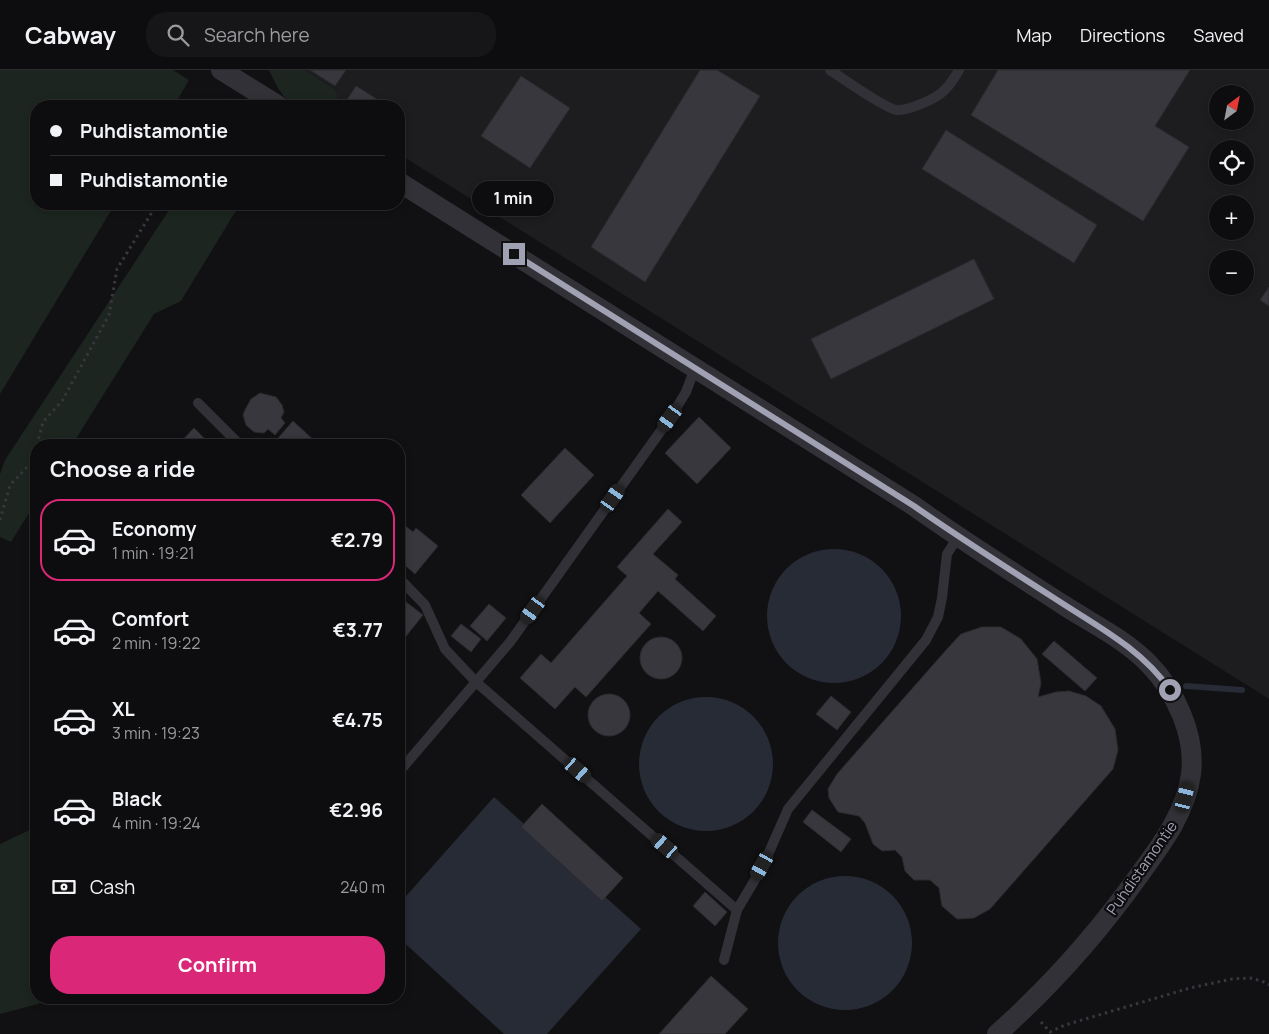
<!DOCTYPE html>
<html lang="en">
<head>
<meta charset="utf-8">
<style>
	:root { --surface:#0d0c0e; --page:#161517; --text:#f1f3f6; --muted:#9a9b9e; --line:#2d2c2e; --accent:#db2777 }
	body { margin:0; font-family:Manrope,sans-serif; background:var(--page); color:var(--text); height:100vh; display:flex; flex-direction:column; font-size:19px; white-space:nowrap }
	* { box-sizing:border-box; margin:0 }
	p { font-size:16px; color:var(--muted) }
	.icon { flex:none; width:28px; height:28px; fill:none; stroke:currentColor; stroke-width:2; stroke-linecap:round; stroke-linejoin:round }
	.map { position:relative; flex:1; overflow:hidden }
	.sheet { position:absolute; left:30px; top:369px; width:375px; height:565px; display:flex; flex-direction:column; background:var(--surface); border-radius:20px; box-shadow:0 2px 8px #0003,0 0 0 1px var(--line) }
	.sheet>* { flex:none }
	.banner { position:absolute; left:30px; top:30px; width:375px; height:110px; border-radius:20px; box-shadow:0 2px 8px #0003,0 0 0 1px var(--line); display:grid; align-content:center; height:110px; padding:0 20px; background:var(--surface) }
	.needle { width:32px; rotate:32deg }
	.tools { position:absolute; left:1209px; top:15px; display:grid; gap:10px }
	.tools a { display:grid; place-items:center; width:45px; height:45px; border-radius:50%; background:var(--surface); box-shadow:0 2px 8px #0003,0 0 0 1px var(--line); font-size:25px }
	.end { position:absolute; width:22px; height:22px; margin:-11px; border:6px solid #a1a1b4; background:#111; box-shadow:0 0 0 2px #111 }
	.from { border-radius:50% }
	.bubble { position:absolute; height:35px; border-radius:18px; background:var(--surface); box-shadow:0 2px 8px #0003,0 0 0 1px var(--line); font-size:16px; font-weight:700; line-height:35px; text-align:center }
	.car { position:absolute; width:15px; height:30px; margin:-15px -8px; border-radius:6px; box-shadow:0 0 4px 1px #0007; background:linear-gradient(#222 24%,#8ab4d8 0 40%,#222 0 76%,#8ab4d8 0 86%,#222 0) }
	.banner b { display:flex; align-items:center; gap:18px; height:48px; font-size:19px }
	.banner b+b { border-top:1px solid var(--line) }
	.banner i { width:12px; height:12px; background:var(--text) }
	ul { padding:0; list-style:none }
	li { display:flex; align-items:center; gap:15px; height:82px; margin:0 10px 8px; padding:0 10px; border:2px solid transparent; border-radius:20px }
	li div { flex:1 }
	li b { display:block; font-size:19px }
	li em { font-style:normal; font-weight:700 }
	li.on { border-color:var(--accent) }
	li>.icon { width:45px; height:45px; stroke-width:1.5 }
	h2 { padding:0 20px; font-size:22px; line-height:60px }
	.pay { display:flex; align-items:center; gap:12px; height:55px; padding:0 20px; font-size:19px }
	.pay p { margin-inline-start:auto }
	.button { display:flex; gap:10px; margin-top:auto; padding:10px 20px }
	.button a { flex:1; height:58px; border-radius:20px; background:var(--accent); color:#fff; font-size:20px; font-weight:700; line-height:58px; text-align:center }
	header { display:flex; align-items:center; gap:30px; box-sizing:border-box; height:70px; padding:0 25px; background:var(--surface); border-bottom:1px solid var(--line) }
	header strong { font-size:24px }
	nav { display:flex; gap:28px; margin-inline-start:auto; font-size:18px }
	.search { width:350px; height:45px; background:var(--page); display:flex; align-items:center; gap:12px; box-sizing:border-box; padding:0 18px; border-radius:20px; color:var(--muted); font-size:19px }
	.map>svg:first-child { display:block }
	.built { fill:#1d1c1f; fill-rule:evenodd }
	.green { fill:#1c251f }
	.water { fill:#262b36 }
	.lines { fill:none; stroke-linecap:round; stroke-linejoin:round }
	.stream { stroke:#262b36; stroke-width:6 }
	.building { fill:#38373d; stroke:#2b2a2e }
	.path { stroke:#37373e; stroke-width:3; stroke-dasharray:2.5 4; stroke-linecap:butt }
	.service { stroke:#323137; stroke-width:10 }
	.minor { stroke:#323137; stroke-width:20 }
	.route { stroke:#a1a1b4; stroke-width:6 }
	.labels { text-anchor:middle; stroke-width:4.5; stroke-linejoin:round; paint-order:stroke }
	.street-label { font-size:15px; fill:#a1a1b4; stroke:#0c0b0d }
</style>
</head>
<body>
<header>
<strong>Cabway</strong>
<div class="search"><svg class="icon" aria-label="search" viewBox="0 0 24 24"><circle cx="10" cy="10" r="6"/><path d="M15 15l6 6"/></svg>Search here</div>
<nav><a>Map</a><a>Directions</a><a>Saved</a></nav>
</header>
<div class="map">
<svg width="1269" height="964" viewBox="0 0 1269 964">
	<rect width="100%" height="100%" fill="#111012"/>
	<!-- built -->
	<path class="built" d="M267,0H1269V629L399,84V36H324ZM1218,24H1245V51H1218ZM1218,79H1245V106H1218ZM1218,134H1245V161H1218ZM1218,189H1245V216H1218Z"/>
	<!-- green -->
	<g class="green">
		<path d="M0,0H173L189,10L174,36H36V134H115L0,324Z"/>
		<path d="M269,0H304L334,19L338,26L333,36C323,36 308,39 298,36C284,33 274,11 269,0Z"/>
		<path d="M173,134H240L181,231L154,244L72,375H36V432L11,472L0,467V404L5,390Z"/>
		<path d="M36,757V928H61L0,944V774Z"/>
	</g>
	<!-- water -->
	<g class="water">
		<circle cx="834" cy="546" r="67"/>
		<circle cx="706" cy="694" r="67"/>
		<path d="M494,727L641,859L547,964H504L399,868V834Z"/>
		<circle cx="845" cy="873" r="67"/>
	</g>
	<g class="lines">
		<!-- stream -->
		<path class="stream" d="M1186,616L1242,620"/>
	</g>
	<!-- building -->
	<g class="building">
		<path d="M310,0H346L335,16Z"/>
		<path d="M700,0H717L760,26L645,212L591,177Z"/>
		<path d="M998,0H1190L1155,56L1189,77L1143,151L971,45Z"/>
		<path d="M521,6L570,38L530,98L481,66Z"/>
		<path d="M356,16L388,36H343Z"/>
		<path d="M946,60L1097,155L1074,193L922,99Z"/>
		<path d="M974,189L994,229L831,309L811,269Z"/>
		<path d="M1269,217V236L1260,230Z"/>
		<path d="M260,323L276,327L282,335L284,342L281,348L285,353L275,365L268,359L264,363L254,362L246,355L243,345L245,340L251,329Z"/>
		<path d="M699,347L731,378L697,414L665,383Z"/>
		<path d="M293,351L319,375H272Z"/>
		<path d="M194,358L211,375H178Z"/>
		<path d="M565,378L594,405L550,453L521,425Z"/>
		<path d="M668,439L682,452L653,484L678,505L675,509L716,546L703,561L658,521L639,543L651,554L586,627L575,617L555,639L520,608L541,584L551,593L627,506L617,497Z"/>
		<path d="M399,451L413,462L416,458L438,476L415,504L399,490Z"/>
		<path d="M406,532L423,545L403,570L399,567V541Z"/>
		<path d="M489,534L506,548L487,571L470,556Z"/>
		<path d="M461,554L481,569L471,582L451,566Z"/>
		<path d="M982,557H1001L1021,569L1037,589L1041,613L1038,627L1056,622L1069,621L1086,626L1101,636L1115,659L1118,680L1113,699L990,839L974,848L957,849L942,836L939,818L930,810H914L905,801L902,787L895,780L882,781L873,774L865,753L859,746L838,742L829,728L828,719L837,704L947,579L961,564Z"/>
		<circle cx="661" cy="588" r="21"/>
		<path d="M1054,571L1097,608L1085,621L1042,584Z"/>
		<circle cx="609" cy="645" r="21"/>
		<path d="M831,626L851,642L837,660L816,644Z"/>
		<path d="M542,734L623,808L602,831L521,757Z"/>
		<path d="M812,740L851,769L841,782L803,752Z"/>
		<path d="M705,822L727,842L715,856L693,836Z"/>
		<path d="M711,906L748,939L725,964H659Z"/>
	</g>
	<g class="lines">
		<!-- path -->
		<g class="path">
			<path d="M225,36L231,29"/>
			<path d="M37,375L43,352L62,331L109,245L117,199L157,134"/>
			<path d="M0,450L10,415L33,391L36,377"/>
			<path d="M1041,952L1050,962L1065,955L1190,918L1232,909L1250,908L1262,911L1269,915"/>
		</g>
		<!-- service -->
		<g class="service">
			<path d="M830,0C842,8 886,39 897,40C907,41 932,30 940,24C948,18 954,9 959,0"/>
			<path d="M198,333L240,375"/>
			<path d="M399,508L425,535L445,579L476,612L737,840"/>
			<path d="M399,702L510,572L670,348L686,322L695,298"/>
			<path d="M724,890L737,840L763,796L788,739L926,570L938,547L942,528L947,484L958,467"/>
		</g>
		<!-- minor -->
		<g class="minor">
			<path d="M221,0L279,36"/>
			<path d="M399,112L914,436C963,471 1014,503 1065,536C1093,554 1126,570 1149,594C1175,621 1196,665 1191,704C1186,742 1162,774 1140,804C1098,863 1051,916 997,964"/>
		</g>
	</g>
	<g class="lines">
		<!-- route -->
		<path class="route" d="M514,184L914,436C960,468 1007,498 1054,528C1095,555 1141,578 1170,620"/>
	</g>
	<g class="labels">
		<!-- street labels -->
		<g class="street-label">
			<text transform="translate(1142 798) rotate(-55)" y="5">Puhdistamontie</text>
		</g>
	</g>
</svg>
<div class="tools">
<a><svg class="needle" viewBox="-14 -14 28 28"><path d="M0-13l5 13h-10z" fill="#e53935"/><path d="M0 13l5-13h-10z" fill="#9a9b9e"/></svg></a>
<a><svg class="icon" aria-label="locate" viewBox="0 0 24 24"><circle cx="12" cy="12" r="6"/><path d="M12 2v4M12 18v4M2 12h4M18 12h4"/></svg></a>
<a>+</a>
<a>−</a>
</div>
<i class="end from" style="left:1170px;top:620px"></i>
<i class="end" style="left:514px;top:184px"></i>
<div class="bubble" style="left:472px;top:111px;width:82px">1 min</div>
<i class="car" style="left:670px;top:348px;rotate:216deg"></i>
<i class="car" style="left:613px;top:428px;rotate:35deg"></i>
<i class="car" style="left:533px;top:540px;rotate:216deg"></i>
<i class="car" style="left:578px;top:700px;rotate:131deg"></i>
<i class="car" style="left:1185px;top:727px;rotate:14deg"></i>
<i class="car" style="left:665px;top:776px;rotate:311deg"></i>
<i class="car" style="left:762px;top:796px;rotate:209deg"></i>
<div class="banner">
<b><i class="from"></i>Puhdistamontie</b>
<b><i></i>Puhdistamontie</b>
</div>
<section class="sheet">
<h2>Choose a ride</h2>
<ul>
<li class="on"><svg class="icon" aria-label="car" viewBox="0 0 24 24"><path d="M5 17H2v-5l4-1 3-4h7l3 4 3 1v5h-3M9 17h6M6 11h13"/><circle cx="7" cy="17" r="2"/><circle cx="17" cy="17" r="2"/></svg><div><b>Economy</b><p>1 min · 19:21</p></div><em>€2.79</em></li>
<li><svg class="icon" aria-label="car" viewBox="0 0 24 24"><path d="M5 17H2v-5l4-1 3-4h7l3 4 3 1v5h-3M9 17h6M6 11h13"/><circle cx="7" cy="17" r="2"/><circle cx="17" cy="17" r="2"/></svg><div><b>Comfort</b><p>2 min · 19:22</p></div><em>€3.77</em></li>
<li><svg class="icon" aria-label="car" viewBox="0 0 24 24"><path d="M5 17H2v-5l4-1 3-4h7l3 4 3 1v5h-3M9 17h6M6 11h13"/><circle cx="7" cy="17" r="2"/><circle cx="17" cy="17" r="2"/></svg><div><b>XL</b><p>3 min · 19:23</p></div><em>€4.75</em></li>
<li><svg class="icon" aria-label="car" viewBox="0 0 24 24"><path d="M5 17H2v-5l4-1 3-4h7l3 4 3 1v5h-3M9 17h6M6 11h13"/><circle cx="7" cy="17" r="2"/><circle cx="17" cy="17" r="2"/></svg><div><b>Black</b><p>4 min · 19:24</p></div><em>€2.96</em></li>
</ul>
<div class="pay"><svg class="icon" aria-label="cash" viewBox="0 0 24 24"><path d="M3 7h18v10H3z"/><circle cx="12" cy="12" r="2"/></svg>Cash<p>240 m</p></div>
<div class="button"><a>Confirm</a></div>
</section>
</div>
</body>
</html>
